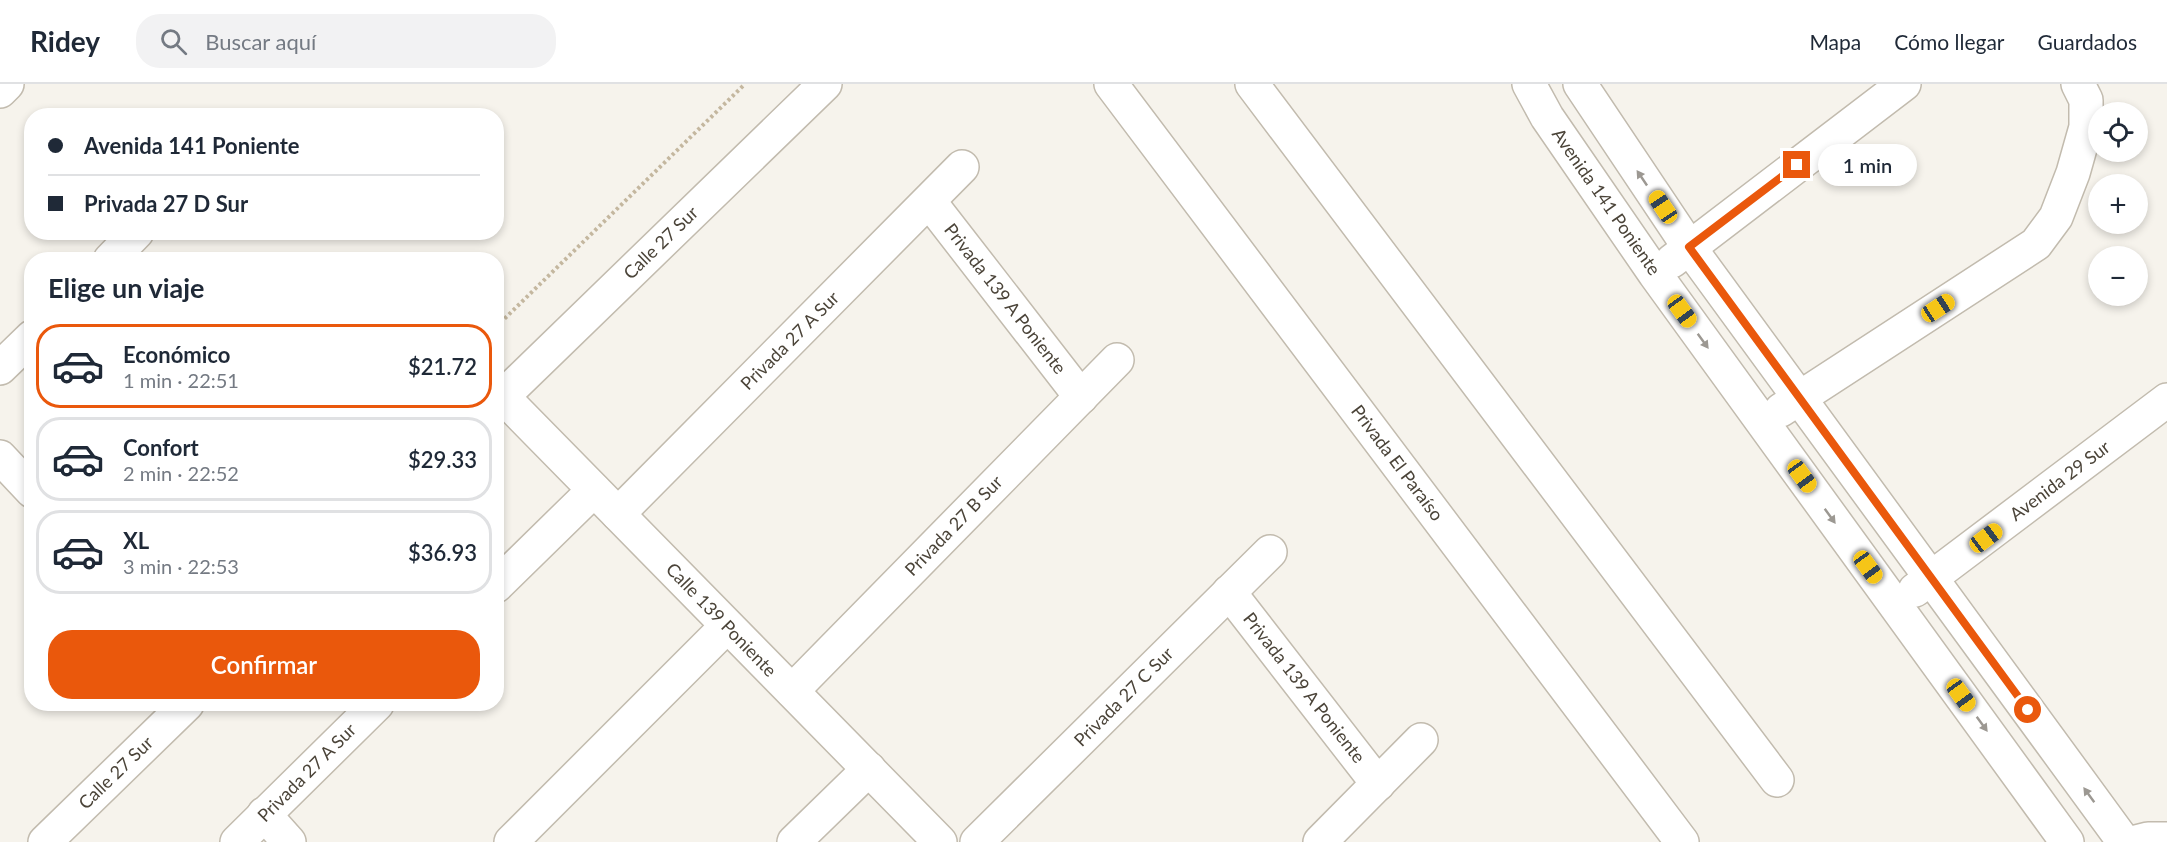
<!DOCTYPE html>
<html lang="es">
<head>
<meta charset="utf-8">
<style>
	:root { --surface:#fff; --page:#f2f2f3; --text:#1f2937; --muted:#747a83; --line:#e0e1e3; --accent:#ea580c }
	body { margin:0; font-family:Lato,sans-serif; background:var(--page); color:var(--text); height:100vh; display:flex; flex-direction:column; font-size:22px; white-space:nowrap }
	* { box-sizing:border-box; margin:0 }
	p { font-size:20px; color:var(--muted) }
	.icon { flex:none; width:33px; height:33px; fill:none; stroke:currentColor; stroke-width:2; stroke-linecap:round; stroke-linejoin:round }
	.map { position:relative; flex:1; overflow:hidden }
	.details { position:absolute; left:24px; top:168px; width:480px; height:459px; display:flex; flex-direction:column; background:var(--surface); border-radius:24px; box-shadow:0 3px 9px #0003 }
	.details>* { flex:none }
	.hud { position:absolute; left:24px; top:24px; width:480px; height:132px; border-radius:24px; box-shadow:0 3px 9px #0003; display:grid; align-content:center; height:132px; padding:0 24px; background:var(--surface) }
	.buttons { position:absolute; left:2088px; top:18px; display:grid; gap:12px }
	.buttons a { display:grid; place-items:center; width:60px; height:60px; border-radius:50%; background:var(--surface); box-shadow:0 3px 9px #0003; font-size:30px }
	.end { position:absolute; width:27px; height:27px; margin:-14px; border:8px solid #ea580c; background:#fff; box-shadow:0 0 0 3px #fff }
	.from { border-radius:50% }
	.bubble { position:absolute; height:42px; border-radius:21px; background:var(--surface); box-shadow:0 3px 9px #0003; font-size:20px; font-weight:600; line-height:42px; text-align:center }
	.car { position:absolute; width:18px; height:36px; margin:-18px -9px; border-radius:8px; box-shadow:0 0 4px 2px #0007; background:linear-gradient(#f5c518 24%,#345 0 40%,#f5c518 0 76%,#345 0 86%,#f5c518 0) }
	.hud b { display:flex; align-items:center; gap:21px; height:57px; font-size:22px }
	.hud b+b { border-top:2px solid var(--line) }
	.hud i { width:15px; height:15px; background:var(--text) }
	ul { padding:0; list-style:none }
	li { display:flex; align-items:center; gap:18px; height:84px; margin:0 12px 9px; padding:0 12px; border:3px solid var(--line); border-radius:24px }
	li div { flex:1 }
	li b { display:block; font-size:22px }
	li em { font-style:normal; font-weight:600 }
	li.current { border-color:var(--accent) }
	li>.icon { width:54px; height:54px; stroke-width:1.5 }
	h2 { padding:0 24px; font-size:27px; line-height:72px }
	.cta { display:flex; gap:12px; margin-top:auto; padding:12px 24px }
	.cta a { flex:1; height:69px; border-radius:24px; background:var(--accent); color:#fff; font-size:24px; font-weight:600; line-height:69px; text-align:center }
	header { display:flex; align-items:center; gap:36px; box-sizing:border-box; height:84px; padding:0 30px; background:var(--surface); border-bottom:2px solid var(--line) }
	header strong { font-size:28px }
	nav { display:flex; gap:33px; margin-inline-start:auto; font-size:21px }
	.search { width:420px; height:54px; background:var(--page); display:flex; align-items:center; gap:15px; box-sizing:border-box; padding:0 21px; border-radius:24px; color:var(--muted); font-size:22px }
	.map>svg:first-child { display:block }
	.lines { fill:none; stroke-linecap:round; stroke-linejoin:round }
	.minor-casing { stroke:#c2bbae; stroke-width:36 }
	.path { stroke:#c4b79f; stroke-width:4; stroke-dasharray:3 3; stroke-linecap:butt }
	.minor { stroke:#fff; stroke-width:33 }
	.oneway { fill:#9c9892 }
	.route { stroke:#ea580c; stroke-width:8 }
	.labels { text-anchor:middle; stroke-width:5; stroke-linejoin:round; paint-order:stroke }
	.street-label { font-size:18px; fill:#4b4439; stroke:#fff }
</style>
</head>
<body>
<header>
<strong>Ridey</strong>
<div class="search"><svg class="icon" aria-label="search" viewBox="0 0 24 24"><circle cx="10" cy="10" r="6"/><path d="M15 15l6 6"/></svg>Buscar aquí</div>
<nav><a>Mapa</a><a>Cómo llegar</a><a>Guardados</a></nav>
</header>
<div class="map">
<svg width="2167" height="758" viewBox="0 0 2167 758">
	<rect width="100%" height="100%" fill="#f6f3ec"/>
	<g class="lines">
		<!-- minor casing -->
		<g class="minor-casing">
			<g id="minor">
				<path d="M1111,0L1682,758"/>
				<path d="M1252,0L1777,696"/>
				<path d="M1529,0L1547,33L1655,190L2067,758"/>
				<path d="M1580,0L1689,163L2124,758"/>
				<path d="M0,7L7,0"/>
				<path d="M929,117L1081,313"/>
				<path d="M110,176L137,148"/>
				<path d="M1672,177L1904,0"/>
				<path d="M0,284L32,253"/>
				<path d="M503,313L940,758"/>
				<path d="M496,319L825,0"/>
				<path d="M1781,326L2036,160L2056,133L2073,89L2086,43V16L2078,0"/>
				<path d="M0,373L32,407"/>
				<path d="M618,430L962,83"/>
				<path d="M496,502L594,406"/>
				<path d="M1915,506L2167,316"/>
				<path d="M1229,508L1378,700"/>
				<path d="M792,607L1117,276"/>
				<path d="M264,730L289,758"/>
				<path d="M45,758L187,620"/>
				<path d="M237,758L377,620"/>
				<path d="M511,758L727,542"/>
				<path d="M794,758L869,685"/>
				<path d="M977,758L1270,468"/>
				<path d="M1320,758L1421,656"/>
				<path d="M2136,758L2148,755H2167"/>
			</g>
		</g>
		<!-- path -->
		<path class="path" d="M496,243L745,0"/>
		<!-- minor -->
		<use href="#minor" class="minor"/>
	</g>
	<!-- one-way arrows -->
	<defs><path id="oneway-solid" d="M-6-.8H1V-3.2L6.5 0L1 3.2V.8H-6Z" transform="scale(1.5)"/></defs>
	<g class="oneway">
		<use href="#oneway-solid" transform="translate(1642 94) rotate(-124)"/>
		<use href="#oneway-solid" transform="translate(1703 257) rotate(54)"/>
		<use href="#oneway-solid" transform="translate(1830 432) rotate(54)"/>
		<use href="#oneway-solid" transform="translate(1982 640) rotate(54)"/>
		<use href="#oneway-solid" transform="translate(2089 711) rotate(-126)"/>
	</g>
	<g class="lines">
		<!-- route -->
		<path class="route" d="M1797,81L1689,163L2028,626"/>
	</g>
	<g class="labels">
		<!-- street labels -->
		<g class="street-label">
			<text transform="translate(1606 118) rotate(55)" y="6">Avenida 141 Poniente</text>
			<text transform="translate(661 159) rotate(-44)" y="6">Calle 27 Sur</text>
			<text transform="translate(1005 215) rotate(52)" y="6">Privada 139 A Poniente</text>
			<text transform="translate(790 257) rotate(-45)" y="6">Privada 27 A Sur</text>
			<text transform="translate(1397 379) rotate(53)" y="6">Privada El Paraíso</text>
			<text transform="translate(2060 397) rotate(-37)" y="6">Avenida 29 Sur</text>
			<text transform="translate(954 442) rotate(-46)" y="6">Privada 27 B Sur</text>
			<text transform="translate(721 536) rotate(46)" y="6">Calle 139 Poniente</text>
			<text transform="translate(1304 604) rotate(52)" y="6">Privada 139 A Poniente</text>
			<text transform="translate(1124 613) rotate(-45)" y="6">Privada 27 C Sur</text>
			<text transform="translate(116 689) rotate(-44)" y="6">Calle 27 Sur</text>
			<text transform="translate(307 689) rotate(-45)" y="6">Privada 27 A Sur</text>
		</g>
	</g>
</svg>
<div class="buttons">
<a><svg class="icon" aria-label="locate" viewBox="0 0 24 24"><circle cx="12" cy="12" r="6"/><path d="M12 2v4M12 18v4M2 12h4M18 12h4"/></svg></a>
<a>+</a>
<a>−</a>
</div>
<i class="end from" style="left:2028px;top:626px"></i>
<i class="end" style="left:1797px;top:81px"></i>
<div class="bubble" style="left:1818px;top:60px;width:99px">1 min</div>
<i class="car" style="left:1663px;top:123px;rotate:326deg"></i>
<i class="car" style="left:1938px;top:224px;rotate:57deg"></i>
<i class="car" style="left:1682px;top:227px;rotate:144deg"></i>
<i class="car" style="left:1802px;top:392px;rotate:144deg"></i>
<i class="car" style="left:1986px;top:454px;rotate:53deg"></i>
<i class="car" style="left:1868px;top:483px;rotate:144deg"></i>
<i class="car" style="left:1961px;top:611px;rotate:144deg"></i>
<div class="hud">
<b><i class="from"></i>Avenida 141 Poniente</b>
<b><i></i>Privada 27 D Sur</b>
</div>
<section class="details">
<h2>Elige un viaje</h2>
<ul>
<li class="current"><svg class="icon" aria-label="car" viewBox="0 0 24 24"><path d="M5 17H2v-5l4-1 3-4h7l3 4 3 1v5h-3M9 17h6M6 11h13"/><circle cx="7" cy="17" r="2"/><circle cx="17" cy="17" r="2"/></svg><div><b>Económico</b><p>1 min · 22:51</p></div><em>$21.72</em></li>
<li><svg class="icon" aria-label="car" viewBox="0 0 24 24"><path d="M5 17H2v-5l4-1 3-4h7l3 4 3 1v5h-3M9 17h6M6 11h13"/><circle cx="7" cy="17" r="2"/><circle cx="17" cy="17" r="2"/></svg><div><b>Confort</b><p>2 min · 22:52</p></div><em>$29.33</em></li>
<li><svg class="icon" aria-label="car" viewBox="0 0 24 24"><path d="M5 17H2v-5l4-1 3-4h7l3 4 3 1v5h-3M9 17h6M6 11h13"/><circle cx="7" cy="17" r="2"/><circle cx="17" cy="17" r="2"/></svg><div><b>XL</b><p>3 min · 22:53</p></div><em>$36.93</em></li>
</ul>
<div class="cta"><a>Confirmar</a></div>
</section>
</div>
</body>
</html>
